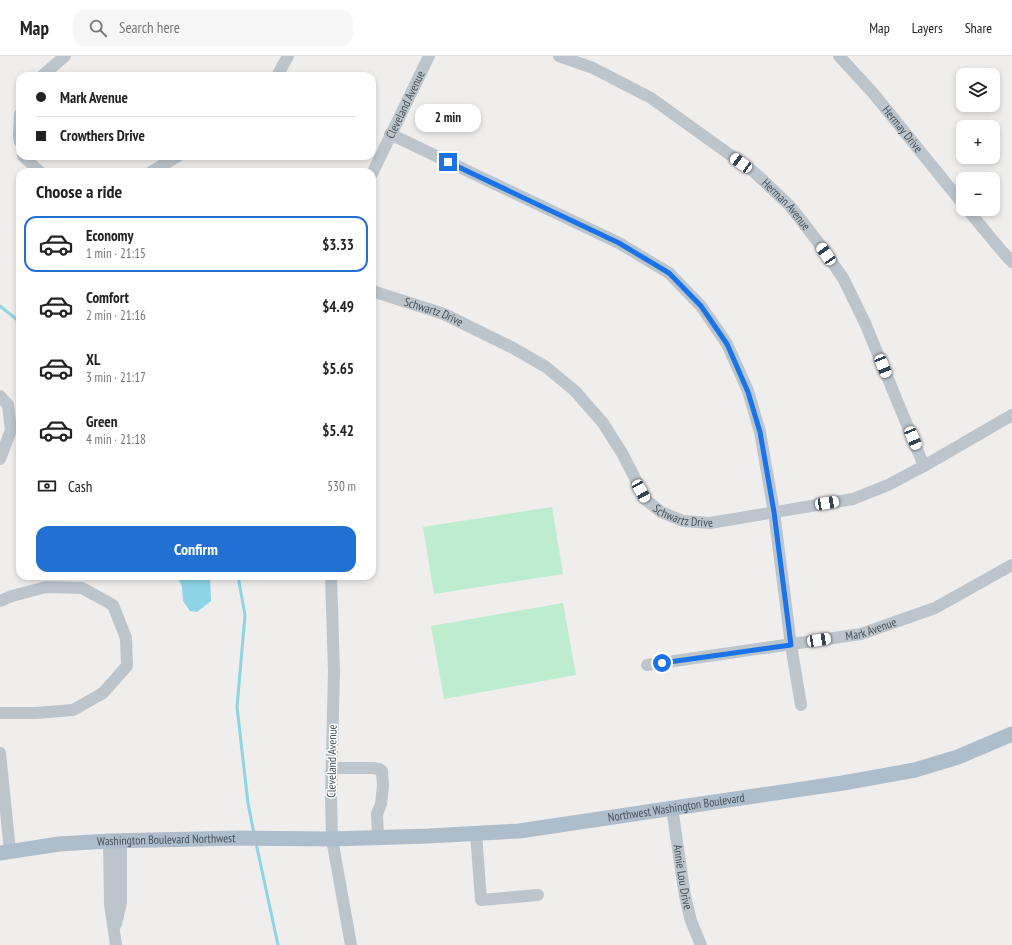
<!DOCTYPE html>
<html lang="en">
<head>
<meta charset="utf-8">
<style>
	:root { --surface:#fff; --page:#f6f6f6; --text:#222; --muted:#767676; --line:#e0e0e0; --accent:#2370d4 }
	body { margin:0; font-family:"PT Sans Narrow",sans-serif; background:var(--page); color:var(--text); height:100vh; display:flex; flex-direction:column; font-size:15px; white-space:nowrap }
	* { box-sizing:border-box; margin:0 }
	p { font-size:13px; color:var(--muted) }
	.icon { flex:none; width:22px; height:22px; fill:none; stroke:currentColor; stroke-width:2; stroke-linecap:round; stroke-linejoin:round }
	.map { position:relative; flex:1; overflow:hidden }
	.panel { position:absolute; left:16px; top:112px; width:360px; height:412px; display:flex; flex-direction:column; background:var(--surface); border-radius:12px; box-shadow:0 2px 6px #0003 }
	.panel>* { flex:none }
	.hud { position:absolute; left:16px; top:16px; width:360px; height:88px; border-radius:12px; box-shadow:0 2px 6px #0003; display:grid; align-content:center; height:88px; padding:0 20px; background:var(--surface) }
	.buttons { position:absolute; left:956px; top:12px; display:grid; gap:8px }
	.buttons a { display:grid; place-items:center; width:44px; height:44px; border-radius:8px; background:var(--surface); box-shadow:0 2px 6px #0003; font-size:20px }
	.end { position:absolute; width:18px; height:18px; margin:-9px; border:5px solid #1a73e8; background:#fff; box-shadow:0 0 0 2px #fff }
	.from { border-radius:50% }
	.bubble { position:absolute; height:28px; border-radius:12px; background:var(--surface); box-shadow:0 2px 6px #0003; font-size:13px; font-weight:700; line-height:28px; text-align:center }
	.car { position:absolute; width:12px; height:24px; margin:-12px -6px; border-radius:5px; box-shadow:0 0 3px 1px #0007; background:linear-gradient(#fff 24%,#345 0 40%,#fff 0 76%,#345 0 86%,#fff 0) }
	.hud b { display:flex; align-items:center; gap:14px; height:38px; font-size:15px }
	.hud b+b { border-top:1px solid var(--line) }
	.hud i { width:10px; height:10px; background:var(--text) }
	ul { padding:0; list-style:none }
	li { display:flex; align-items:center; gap:12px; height:56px; margin:0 8px 6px; padding:0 12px; border:2px solid transparent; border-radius:12px }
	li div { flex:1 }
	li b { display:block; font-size:15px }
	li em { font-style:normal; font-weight:700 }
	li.on { border-color:var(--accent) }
	li>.icon { width:36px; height:36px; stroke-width:1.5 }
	h2 { padding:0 20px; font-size:18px; line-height:48px }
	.pay { display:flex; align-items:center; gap:10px; height:44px; padding:0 20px; font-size:15px }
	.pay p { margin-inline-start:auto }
	.cta { display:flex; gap:8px; margin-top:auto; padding:8px 20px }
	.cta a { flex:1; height:46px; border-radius:12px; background:var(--accent); color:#fff; font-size:16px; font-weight:700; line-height:46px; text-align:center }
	header { display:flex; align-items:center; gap:24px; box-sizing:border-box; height:56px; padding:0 20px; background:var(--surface); border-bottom:1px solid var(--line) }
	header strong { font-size:19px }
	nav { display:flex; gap:22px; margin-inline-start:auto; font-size:14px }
	.search { width:280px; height:36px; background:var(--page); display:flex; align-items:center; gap:10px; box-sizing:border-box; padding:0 14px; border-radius:12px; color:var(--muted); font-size:15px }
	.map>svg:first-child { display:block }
	.green { fill:#bdeccf }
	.water { fill:#8cd4e6 }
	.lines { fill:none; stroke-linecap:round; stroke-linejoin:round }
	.stream { stroke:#8cd4e6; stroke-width:3 }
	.minor { stroke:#bcc5cc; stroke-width:12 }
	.major { stroke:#aebdcb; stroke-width:15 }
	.route { stroke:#1a73e8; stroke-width:5 }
	.labels { text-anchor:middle; stroke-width:3; stroke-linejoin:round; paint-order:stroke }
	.street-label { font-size:12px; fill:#465059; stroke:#fff }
</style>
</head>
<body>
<header>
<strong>Map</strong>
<div class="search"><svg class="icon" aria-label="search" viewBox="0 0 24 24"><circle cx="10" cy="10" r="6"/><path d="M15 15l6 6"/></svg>Search here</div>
<nav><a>Map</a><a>Layers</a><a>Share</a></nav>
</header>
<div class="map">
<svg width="1012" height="889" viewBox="0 0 1012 889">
	<rect width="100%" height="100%" fill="#f0eded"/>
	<!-- green -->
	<g class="green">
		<path d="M552,451L563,518L434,538L423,471Z"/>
		<path d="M563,547L576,619L444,643L431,570Z"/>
	</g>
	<!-- water -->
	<path class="water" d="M177,520H210L211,545L197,556L190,555L183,545L182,530Z"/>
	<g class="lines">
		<!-- stream -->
		<g class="stream">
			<path d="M0,250L20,266"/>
			<path d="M238,520L245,559L237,651L248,747L254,778"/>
			<path d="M256,787L278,889"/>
		</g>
		<!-- minor -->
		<g class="minor">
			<path id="s1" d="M559,0L593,12L651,42L754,116L790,150L818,186L843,222L865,267L924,410"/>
			<path id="s2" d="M839,0L873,37L963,148"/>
			<path d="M42,20L65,0"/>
			<path d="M277,20L288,0"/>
			<path d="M20,58L19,80L20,86"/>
			<path d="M390,78L619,187L669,217L701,250L727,288L748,335L760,376L774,456L791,589L801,649"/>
			<path d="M23,100L40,116"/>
			<path d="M151,116L178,100"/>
			<path id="s3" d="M372,118L429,0"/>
			<path d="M967,153L1001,194L1012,206"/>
			<path id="s4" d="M372,235L444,258L513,292L546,311L575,335L603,367L622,397L646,444L661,456L683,465L710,467L853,443L888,429L924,410L1012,359"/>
			<path d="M0,340L8,349L11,374L0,403"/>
			<path d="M331,520L334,615L331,740L332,783L351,889"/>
			<path d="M0,545L12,540L46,531L82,532L113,549L126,582L127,610L103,637L73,654L36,657H0"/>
			<path id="s5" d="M647,609L861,578L935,552L1012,509"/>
			<path d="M0,697L10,795"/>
			<path d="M332,712H373L379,713L382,715L383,730L381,748L377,758L378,781"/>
			<path id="s6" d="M672,752L685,840L691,865L701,889"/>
			<path d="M476,777L481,844L538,839"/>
			<path d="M109,785L110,848L116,889"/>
			<path d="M116,868L121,847V785"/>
		</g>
		<!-- major -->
		<path class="major" id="s7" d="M0,797L59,788L109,785L240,782L332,783L429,780L519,775L843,727L915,714L958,701L1012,678"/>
	</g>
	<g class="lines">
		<!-- route -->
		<path class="route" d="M448,106L619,187L669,217L701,250L727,288L748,336L760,376L774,456L791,589L662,607"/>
	</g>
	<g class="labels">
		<!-- street labels -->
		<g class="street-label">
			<text dy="4" stroke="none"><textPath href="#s3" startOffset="77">Cleveland Avenue</textPath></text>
			<text dy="4" stroke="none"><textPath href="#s2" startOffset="97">Hermay Drive</textPath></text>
			<text dy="4" stroke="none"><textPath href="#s1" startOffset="274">Herman Avenue</textPath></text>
			<text dy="4" stroke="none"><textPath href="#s4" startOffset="65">Schwartz Drive</textPath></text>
			<text dy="4" stroke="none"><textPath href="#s4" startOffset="401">Schwartz Drive</textPath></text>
			<text dy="4" stroke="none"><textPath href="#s5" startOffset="227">Mark Avenue</textPath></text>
			<text transform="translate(332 705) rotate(-89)" y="4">Cleveland Avenue</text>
			<text dy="4" stroke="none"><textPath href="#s7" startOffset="679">Northwest Washington Boulevard</textPath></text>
			<text dy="4" stroke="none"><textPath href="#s7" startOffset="167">Washington Boulevard Northwest</textPath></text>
			<text dy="4" stroke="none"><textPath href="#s6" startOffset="70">Annie Lou Drive</textPath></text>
		</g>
	</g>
</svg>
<div class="buttons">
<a><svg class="icon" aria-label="layers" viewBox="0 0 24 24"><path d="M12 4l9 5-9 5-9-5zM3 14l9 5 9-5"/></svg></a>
<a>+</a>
<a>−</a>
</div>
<i class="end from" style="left:662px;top:607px"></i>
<i class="end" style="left:448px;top:106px"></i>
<div class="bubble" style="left:415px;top:48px;width:66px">2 min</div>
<i class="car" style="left:741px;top:107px;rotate:306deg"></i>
<i class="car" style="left:826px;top:198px;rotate:326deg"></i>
<i class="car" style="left:883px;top:310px;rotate:158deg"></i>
<i class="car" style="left:913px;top:382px;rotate:157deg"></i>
<i class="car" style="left:641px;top:435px;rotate:151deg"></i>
<i class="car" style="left:827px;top:447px;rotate:81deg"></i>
<i class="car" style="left:819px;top:584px;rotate:81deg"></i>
<div class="hud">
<b><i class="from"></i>Mark Avenue</b>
<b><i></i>Crowthers Drive</b>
</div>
<section class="panel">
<h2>Choose a ride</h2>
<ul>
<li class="on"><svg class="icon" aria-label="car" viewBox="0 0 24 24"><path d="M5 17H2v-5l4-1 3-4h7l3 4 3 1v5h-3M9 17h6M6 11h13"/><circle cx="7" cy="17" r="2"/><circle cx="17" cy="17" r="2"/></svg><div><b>Economy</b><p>1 min · 21:15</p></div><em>$3.33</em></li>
<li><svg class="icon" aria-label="car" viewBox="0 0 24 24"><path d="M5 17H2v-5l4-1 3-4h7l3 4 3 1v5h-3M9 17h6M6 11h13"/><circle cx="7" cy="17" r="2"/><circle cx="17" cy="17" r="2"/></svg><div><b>Comfort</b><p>2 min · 21:16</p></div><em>$4.49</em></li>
<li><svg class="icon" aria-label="car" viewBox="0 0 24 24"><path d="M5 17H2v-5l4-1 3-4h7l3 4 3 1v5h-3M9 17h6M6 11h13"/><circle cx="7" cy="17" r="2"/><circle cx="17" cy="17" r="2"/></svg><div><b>XL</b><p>3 min · 21:17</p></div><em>$5.65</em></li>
<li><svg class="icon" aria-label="car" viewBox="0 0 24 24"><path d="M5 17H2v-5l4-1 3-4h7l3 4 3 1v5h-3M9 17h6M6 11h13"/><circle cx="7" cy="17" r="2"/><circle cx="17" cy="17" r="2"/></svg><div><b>Green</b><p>4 min · 21:18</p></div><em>$5.42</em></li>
</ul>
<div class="pay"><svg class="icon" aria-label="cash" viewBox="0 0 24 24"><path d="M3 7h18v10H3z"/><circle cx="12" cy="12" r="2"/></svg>Cash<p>530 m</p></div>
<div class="cta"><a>Confirm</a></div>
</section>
</div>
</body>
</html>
